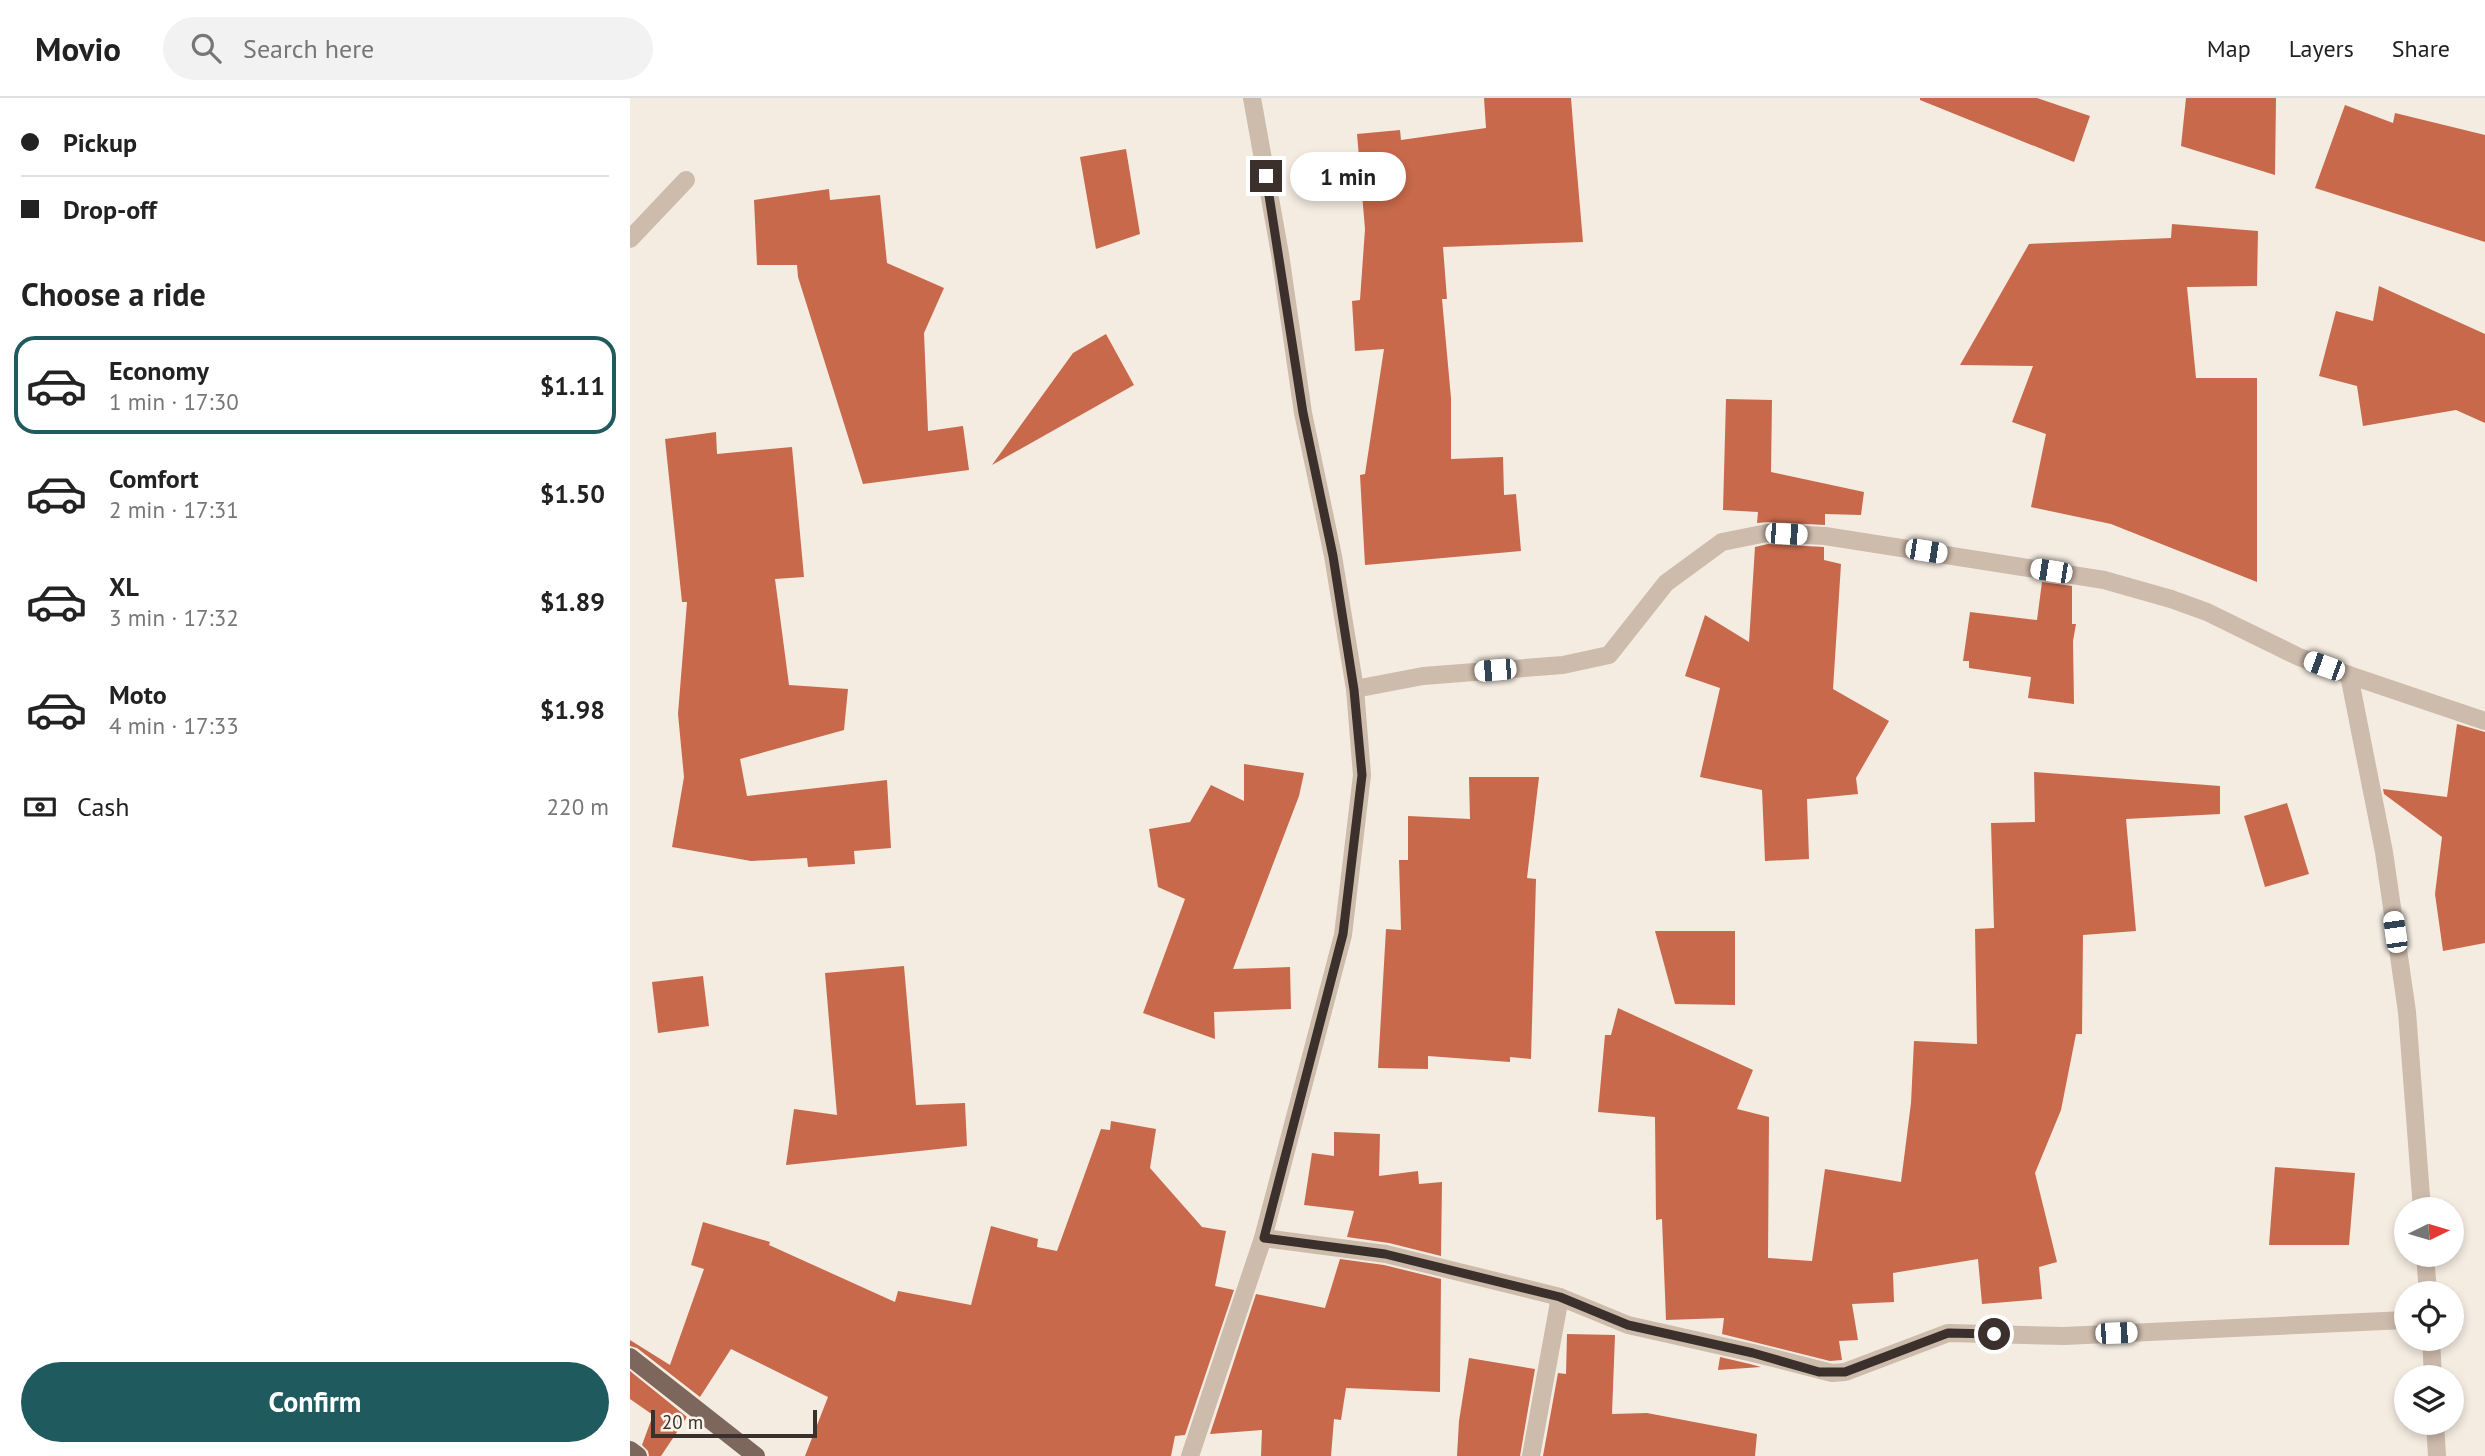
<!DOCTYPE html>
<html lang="en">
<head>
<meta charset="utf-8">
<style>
	:root { --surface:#fff; --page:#f2f2f2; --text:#222; --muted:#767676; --line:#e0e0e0; --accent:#1f5a5e }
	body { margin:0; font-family:"PT Sans",sans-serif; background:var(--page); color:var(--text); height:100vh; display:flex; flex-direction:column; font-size:26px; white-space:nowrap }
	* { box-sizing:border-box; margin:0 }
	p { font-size:23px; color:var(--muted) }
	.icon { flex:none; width:38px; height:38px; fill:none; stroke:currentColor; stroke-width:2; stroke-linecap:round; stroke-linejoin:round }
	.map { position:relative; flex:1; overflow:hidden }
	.panel { display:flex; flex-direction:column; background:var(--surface); width:630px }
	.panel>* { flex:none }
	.guide { display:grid; align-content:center; height:154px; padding:0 21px; background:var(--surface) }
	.needle { width:46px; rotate:85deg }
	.fabs { position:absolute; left:1764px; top:1099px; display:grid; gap:14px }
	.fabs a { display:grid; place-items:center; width:70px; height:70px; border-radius:50%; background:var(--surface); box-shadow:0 4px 10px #0003; font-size:35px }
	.scale { position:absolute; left:21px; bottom:18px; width:166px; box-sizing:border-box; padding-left:7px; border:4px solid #3b302b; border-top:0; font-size:19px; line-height:24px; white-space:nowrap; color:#3b302b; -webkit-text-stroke:5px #fbf5ee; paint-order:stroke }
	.end { position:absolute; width:32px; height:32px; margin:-16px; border:9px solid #3b302b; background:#fff; box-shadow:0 0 0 4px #fff }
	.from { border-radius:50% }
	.bubble { position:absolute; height:49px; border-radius:24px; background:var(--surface); box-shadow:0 4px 10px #0003; font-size:23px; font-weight:600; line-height:49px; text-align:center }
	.car { position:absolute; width:21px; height:42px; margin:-21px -10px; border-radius:9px; box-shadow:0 0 5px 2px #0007; background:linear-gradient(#fff 24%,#345 0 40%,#fff 0 76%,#345 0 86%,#fff 0) }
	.guide b { display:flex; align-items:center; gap:24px; height:66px; font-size:26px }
	.guide b+b { border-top:2px solid var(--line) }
	.guide i { width:18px; height:18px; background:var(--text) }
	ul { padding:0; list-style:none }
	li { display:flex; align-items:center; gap:21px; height:98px; margin:0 14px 10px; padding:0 7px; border:4px solid transparent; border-radius:21px }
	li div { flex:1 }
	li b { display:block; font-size:26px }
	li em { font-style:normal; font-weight:600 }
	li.current { border-color:var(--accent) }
	li>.icon { width:63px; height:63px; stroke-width:1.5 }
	h2 { padding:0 21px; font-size:32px; line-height:84px }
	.pay { display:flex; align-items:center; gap:18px; height:77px; padding:0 21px; font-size:26px }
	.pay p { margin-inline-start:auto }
	.action { display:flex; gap:14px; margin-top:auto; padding:14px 21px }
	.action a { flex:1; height:80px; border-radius:42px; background:var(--accent); color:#fff; font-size:28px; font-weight:600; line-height:80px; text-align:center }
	header { display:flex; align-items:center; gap:42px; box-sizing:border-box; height:98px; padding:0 35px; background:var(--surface); border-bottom:2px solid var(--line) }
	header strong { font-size:33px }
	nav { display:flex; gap:38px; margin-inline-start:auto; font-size:24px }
	.search { width:490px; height:63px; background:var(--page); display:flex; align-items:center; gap:18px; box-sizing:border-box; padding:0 24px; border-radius:38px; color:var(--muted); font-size:26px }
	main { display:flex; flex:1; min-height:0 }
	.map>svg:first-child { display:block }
	.building { fill:#c8694b }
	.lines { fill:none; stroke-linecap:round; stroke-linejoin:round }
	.minor { stroke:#cdbbac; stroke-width:18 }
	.major { stroke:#7d675c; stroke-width:18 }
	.route { stroke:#3b302b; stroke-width:9 }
</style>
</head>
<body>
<header>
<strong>Movio</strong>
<div class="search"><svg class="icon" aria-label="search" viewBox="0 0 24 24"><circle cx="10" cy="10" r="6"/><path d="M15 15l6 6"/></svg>Search here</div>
<nav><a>Map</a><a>Layers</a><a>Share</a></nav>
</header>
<main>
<section class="panel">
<div class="guide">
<b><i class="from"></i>Pickup</b>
<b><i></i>Drop-off</b>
</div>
<h2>Choose a ride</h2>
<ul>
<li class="current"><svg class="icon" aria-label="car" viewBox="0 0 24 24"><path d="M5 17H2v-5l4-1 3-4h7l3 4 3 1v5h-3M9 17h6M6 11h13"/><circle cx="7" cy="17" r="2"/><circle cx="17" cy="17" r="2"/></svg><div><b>Economy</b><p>1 min · 17:30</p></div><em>$1.11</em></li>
<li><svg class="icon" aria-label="car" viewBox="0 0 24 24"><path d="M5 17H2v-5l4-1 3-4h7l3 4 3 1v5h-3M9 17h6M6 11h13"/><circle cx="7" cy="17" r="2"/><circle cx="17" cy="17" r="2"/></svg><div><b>Comfort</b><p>2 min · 17:31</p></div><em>$1.50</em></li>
<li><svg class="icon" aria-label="car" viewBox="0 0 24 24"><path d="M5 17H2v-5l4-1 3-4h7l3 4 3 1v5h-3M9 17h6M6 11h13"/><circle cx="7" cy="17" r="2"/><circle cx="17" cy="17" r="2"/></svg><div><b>XL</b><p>3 min · 17:32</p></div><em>$1.89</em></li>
<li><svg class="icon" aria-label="car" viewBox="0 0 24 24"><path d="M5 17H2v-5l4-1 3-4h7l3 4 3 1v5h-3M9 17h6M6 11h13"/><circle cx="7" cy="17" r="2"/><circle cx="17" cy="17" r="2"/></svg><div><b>Moto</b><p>4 min · 17:33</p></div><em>$1.98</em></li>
</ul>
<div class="pay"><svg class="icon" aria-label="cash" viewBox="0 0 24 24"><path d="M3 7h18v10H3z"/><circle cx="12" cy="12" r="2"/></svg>Cash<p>220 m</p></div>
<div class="action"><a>Confirm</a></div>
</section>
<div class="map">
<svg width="1855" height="1358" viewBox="0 0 1855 1358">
	<rect width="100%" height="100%" fill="#f4ebe1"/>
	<!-- building -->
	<g class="building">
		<path d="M854,0H941L945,51L953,144L813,149L817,201H812L821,300V361L873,359L874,397L886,396L891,453L735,467L730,377L735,376L754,251L725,253L722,203L730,202L735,131L727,36L770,32L771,42L856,30Z"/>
		<path d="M1290,0H1407L1460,18L1444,64L1290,2Z"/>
		<path d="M1556,0H1646L1645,77L1551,48Z"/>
		<path d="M1715,7L1763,25L1765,15L1855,37V144L1685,90Z"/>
		<path d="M496,51L510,136L466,151L450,59Z"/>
		<path d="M199,91L200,102L250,97L257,165L314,190L294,235L298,333L333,328L339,372L233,386L168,179L167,167H127L124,102Z"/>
		<path d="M1542,126L1628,133L1627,188L1557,189L1566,280H1627V484L1481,426L1401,409L1416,336L1382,324L1403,268L1330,267L1399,146L1541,140Z"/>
		<path d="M1749,188L1855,236V325L1826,312L1733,328L1727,288L1689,278L1706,213L1743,223Z"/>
		<path d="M476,236L504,287L362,367L443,255Z"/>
		<path d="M1096,301L1142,302L1141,374L1234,394L1231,417L1195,416V427L1138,424L1127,425L1128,414L1093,412Z"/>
		<path d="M86,334L87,356L162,349L174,479L145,481L159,587L218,591L214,632L110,661L117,698L257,682L261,750L224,753L225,766L178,769L177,760L121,763L42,749L54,679L48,616L57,504H52L35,341Z"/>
		<path d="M1138,446L1194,449V462L1211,466L1203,591L1259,623L1226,680L1228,696L1177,701L1179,761L1135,763L1132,692L1070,679L1090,590L1055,578L1075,517L1119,544L1125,449Z"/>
		<path d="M1412,484L1442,488V526H1446L1443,543L1444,606L1398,600L1401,579L1339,570V563H1333L1340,514L1407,522Z"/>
		<path d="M1827,626L1855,634V845L1813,853L1805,796L1812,739L1754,696L1753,691L1817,699Z"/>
		<path d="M614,666L674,675L669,698L603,871L660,869L661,911L584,914L585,941L513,915L555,801L528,789L519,731L560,724L581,687L614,703Z"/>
		<path d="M1404,674L1590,688V716L1496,721L1506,833L1453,837L1452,936H1446L1431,1012L1405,1075L1427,1164L1409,1169L1412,1201L1352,1206L1348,1161L1263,1175L1264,1204L1222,1206L1228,1242L1209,1243L1212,1262L1200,1263L1092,1236L1094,1220L1036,1222L1032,1121L1026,1122L1025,1019L968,1014L975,937H981L988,910L1123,972L1107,1011L1139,1019L1138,1160L1182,1163L1195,1071L1271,1084L1281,1005L1284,943L1347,946L1345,831L1364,830L1361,725L1405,724Z"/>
		<path d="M839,679H909L897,780L906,781L901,961L880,959V964L798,958V971L748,970L756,831L771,832L769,762H778V718L840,721Z"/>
		<path d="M1657,705L1679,776L1635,789L1614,718Z"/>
		<path d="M1025,833H1105V907L1045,906Z"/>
		<path d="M274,868L286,1007L335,1005L337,1048L156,1067L164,1011L207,1017L195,875Z"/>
		<path d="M73,878L79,928L28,935L22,884Z"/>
		<path d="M481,1023L526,1031L520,1070L572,1129L596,1133L585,1188L604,1192L555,1337L545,1338L541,1358H175L198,1299L101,1251L70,1299L7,1250L0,1248V1242L40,1267L74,1171L61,1167L73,1124L140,1144L139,1147L265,1204L268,1193L341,1207L361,1128L408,1141L407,1149L427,1153L471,1031L480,1032Z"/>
		<path d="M704,1034L750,1036L749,1078L788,1073L789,1086L812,1084L811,1158L759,1145L717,1139L724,1113L674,1107L682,1055L704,1058Z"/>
		<path d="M1645,1069L1725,1075L1719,1147H1639Z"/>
		<path d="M710,1161L754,1167L811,1181L810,1294L716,1290L711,1322L704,1321L701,1358H631L632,1332L580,1336L626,1196L695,1210Z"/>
		<path d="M937,1236L985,1237L982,1316L1017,1315L1127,1336L1125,1358H913L928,1275L936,1276Z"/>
		<path d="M1090,1259L1120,1266L1131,1269L1088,1272Z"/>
		<path d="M839,1260L905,1271L890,1358H827L829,1323Z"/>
		<path d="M0,1273L57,1319L31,1358H19L18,1353L12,1347L23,1317L0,1301Z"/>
	</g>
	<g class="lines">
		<!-- minor -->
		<g class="minor">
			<path d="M0,141L56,82"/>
			<path d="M1719,577L1855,623"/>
			<path d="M725,591L793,578L933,567L979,557L1036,485L1092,444L1137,435L1195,438L1474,482L1541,501L1577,514L1669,559L1719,577L1754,754L1777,914L1792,1111"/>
			<path d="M633,1140L756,1156L930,1199L998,1227L1123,1255L1202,1275L1215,1274L1318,1235L1434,1238L1776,1222"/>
			<path d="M1795,1157L1798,1195"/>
			<path d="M1801,1241L1803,1279"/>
			<path d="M1805,1325L1807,1358"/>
			<path d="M560,1358L633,1140L713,837L732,677L725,591L703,458L673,315L650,156L622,0"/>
			<path d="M901,1358L930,1199"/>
		</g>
		<!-- major -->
		<g class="major">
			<path d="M0,1259L126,1358"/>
			<path d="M0,1352L8,1358"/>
		</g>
	</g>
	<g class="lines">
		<!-- route -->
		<path class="route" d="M636,78L673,315L703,458L724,592L732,677L713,836L634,1140L755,1156L930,1199L998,1227L1123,1255L1189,1274H1215L1318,1235L1364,1236"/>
	</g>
</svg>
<div class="fabs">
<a><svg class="needle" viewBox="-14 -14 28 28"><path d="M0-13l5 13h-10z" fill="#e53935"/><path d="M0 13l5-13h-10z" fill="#767676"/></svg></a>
<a><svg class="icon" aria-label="locate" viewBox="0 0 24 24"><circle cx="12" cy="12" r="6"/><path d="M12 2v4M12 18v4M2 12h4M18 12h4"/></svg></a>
<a><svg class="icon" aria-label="layers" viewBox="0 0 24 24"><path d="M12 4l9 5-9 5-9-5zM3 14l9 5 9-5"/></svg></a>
</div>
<div class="scale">20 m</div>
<i class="end from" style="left:1364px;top:1236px"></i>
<i class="end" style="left:636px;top:78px"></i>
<div class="bubble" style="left:660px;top:54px;width:116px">1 min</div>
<i class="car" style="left:1156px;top:436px;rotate:93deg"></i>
<i class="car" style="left:1296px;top:453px;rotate:99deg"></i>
<i class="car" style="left:1421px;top:473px;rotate:279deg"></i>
<i class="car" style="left:1694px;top:568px;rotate:290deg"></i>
<i class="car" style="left:865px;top:572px;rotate:265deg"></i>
<i class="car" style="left:1765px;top:834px;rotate:352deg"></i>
<i class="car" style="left:1486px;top:1235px;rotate:88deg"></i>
</div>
</main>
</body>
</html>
